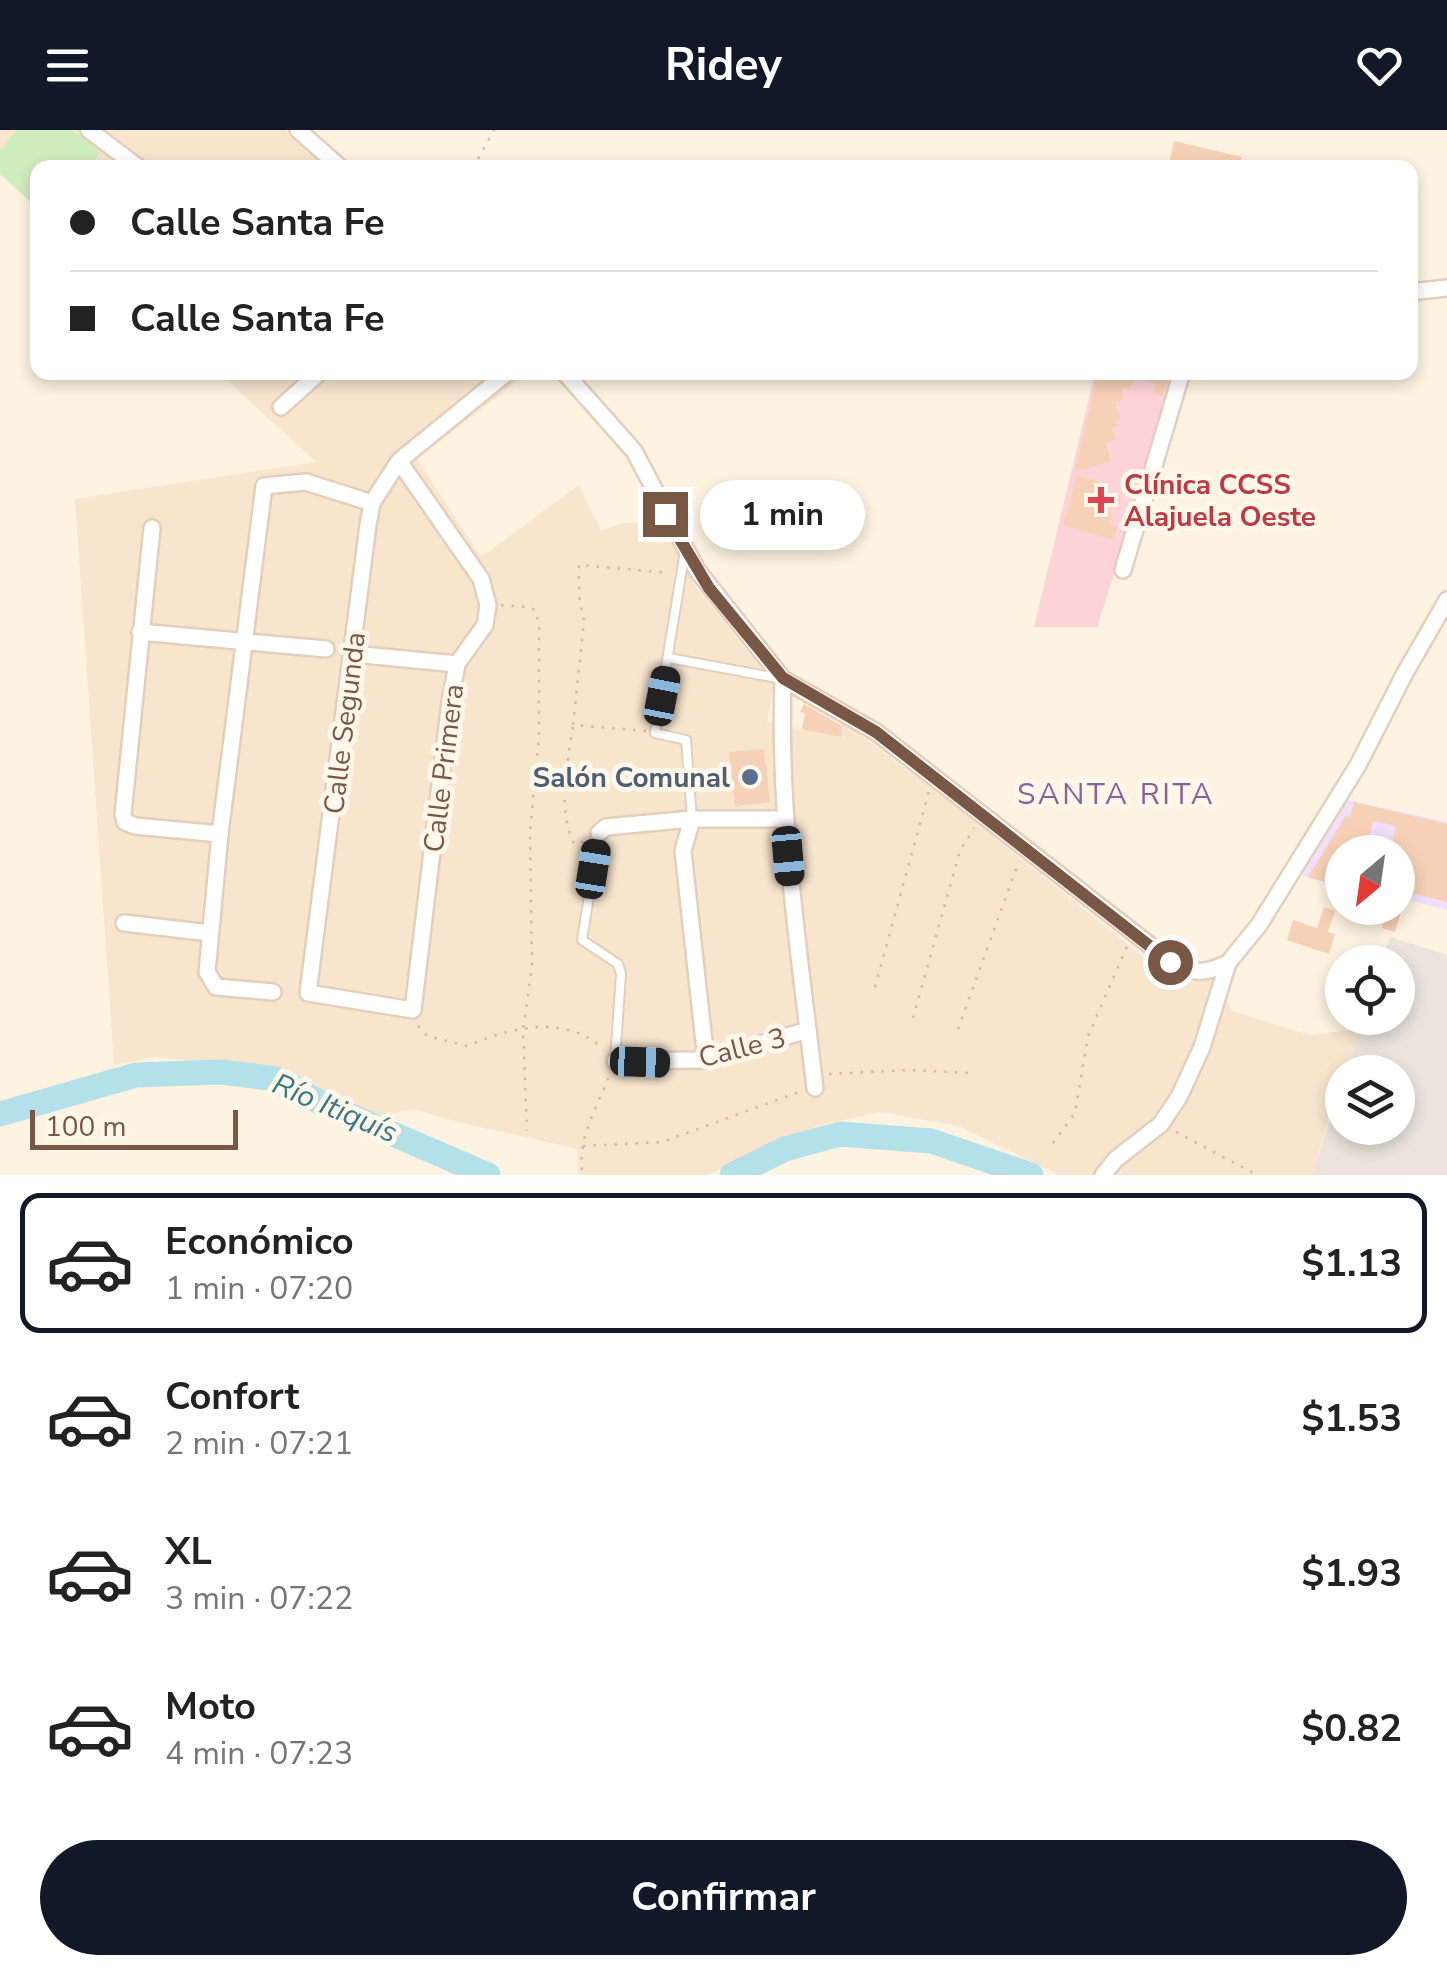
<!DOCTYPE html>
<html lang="es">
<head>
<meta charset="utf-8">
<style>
	:root { --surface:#fff; --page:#f6f6f6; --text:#222; --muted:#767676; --line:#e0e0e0; --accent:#111827 }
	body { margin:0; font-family:"Nunito Sans",sans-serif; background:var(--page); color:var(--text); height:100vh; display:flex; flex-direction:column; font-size:38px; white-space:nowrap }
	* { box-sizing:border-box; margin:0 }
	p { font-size:32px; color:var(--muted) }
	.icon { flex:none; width:55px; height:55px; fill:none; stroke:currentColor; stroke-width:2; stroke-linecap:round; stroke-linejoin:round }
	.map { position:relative; height:1045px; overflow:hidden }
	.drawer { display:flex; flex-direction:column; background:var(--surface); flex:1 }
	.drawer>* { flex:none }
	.banner { position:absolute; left:30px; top:30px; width:1388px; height:220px; border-radius:20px; box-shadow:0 5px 15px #0003; display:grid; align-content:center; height:220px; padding:0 40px; background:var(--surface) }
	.needle { width:65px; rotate:209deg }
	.tools { position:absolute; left:1325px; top:705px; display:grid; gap:20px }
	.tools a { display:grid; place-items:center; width:90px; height:90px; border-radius:50%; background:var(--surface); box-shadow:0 5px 15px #0003; font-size:50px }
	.scale { position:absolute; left:30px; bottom:25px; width:208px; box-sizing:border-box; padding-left:10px; border:5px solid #785845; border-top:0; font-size:28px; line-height:35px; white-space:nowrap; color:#785845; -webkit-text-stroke:8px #fff7e9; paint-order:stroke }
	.end { position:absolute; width:45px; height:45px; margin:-22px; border:12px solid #785845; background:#fff; box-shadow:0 0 0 5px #fff }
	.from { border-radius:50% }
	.bubble { position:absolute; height:70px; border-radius:35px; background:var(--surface); box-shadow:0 5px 15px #0003; font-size:32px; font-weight:700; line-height:70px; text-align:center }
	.car { position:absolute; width:30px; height:60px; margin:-30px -15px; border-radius:12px; box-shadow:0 0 8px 2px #0007; background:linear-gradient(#222 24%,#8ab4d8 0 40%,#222 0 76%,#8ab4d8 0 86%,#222 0) }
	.banner b { display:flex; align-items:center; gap:35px; height:95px; font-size:38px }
	.banner b+b { border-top:2px solid var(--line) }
	.banner i { width:25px; height:25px; background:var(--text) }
	ul { padding:18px 0 0; list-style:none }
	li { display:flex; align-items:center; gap:30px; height:140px; margin:0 20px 15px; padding:0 20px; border:5px solid transparent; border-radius:20px }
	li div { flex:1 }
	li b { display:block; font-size:38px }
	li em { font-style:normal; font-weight:700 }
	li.current { border-color:var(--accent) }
	li>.icon { width:90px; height:90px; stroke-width:1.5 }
	.primary-button { display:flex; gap:20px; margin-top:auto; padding:20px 40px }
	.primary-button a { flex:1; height:115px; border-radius:60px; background:var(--accent); color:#fff; font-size:40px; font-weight:700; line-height:115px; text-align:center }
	header { display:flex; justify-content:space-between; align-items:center; height:130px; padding:0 40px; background:var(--accent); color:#fff; font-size:45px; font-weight:700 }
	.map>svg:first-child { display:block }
	.residential { fill:#f7e5ce }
	.industrial { fill:#ece4dc }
	.education { fill:#f0defa }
	.medical { fill:#fdd3d7 }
	.green { fill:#d0edbe }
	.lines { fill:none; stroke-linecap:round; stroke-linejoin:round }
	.river { stroke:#b4e0e9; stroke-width:25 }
	.building { fill:#f6d1b6 }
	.service-casing { stroke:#e3cfbc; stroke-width:12 }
	.minor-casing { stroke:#e3cfbc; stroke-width:20 }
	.path { stroke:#dbb499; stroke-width:2.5; stroke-dasharray:2.5 8; stroke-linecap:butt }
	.service { stroke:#fff; stroke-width:8 }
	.minor { stroke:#fff; stroke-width:15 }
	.route { stroke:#785845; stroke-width:12 }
	.health-dot { fill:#e0444e; stroke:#fff7e9; stroke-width:4 }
	.service-dot { fill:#5c6f8a; stroke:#fff7e9; stroke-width:4 }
	.labels { text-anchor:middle; stroke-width:10; stroke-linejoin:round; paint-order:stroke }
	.health-label { font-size:28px; font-weight:bold; fill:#be3a42; stroke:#fff7e9; text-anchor:start }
	.street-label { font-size:28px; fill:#785845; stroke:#fff7e9 }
	.service-label { font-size:28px; font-weight:bold; fill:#4e5e75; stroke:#fff7e9; text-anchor:end }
	.neighbourhood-label { font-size:30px; letter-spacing:2.5px; fill:#89609c; stroke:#fff7e9 }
	.water-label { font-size:30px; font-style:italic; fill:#3b7886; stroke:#fff7e9 }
</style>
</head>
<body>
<header><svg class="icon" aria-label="menu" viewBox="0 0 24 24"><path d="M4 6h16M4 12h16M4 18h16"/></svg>Ridey<svg class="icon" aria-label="heart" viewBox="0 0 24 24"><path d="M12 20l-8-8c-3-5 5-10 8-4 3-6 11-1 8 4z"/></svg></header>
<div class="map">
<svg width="1447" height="1045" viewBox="0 0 1447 1045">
	<rect width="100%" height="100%" fill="#fef3e1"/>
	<!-- residential -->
	<g class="residential">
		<path d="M0,0H285L329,37L38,38L37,78L0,44Z"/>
		<path d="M219,243H528L417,329L481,427L579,355L601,401L623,393H661L695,456L774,554L767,592L840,607L843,592L946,669L1151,833L1184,852L1217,847L1232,881L1310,905L1359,899L1345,942H1342L1312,1045H1059L959,996L881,982L820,995L707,1045H578L577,1019L454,991L415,979L383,985L350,979L296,950L292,942L156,927L114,935L75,369L316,332Z"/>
	</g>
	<!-- industrial -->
	<path class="industrial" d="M1390,807L1447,825V1045H1312L1342,951V998H1398V942H1345L1363,888H1398V832H1382Z"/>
	<!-- education -->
	<path class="education" d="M1347,670L1447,692V780L1405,769L1402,777L1398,776V722H1342V758L1301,745Z"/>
	<!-- medical -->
	<path class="medical" d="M1095,243H1178L1097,497H1034Z"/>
	<!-- green -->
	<path class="green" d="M17,0H71L103,18L91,37L38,38L37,78L0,44V20Z"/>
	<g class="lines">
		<!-- river -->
		<g class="river">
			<path d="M0,984L136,945L221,942L276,949L323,974L488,1045"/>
			<path d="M732,1045L785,1019L840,1004L931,1011L1031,1045"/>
		</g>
	</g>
	<!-- building -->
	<g class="building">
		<path d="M1174,11L1242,27L1239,38H1168Z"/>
		<path d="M1098,242H1170L1163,266L1153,263L1156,254L1135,247L1131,257L1121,260L1124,269L1115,272L1120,290H1116L1117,296L1111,299L1115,310L1106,313L1111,331L1075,342Z"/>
		<path d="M1077,346L1100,352L1096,366L1111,370L1107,381L1112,383L1109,395L1117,398L1113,410L1063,395Z"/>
		<path d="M804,574L842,596L841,607L802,599L805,583L800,582Z"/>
		<path d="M764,619L770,672L735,676L729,622Z"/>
		<path d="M1354,672L1447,694V772L1407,762L1395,802L1382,798L1388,778H1398V722H1390L1396,696L1373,691L1367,711L1385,722H1342V730L1338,727L1323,751L1308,747L1346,685L1350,688Z"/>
		<path d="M1324,777L1335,781L1328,802L1335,804L1329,824L1287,810L1293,790L1317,798Z"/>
	</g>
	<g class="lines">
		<!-- service casing -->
		<g class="service-casing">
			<g id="service">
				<path d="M685,421L655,603L686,610L692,689"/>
				<path d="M669,528L777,548"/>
				<path d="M599,703L582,810L618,834L621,844L615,931"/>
			</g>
		</g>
		<!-- minor casing -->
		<g class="minor-casing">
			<g id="minor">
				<path d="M89,0L139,38"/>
				<path d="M298,0L341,38"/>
				<path d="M1410,162L1447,158"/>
				<path d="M564,242L634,321L697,440L783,549L876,602L1170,831C1191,845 1205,844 1228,833"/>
				<path d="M281,277L320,242"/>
				<path d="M399,331L372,373L368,395L308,863L413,880L450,572L457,534L485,495L488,475L481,449L399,331L508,242"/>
				<path d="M152,398L123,684L125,692L135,696L220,704"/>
				<path d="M1123,440L1182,242"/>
				<path d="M140,502L326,519"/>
				<path d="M353,524L457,534"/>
				<path d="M783,549C778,686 799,821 815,958"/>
				<path d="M692,689L683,721L706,930"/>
				<path d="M599,703L606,697L692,689H785"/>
				<path d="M124,793L210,803"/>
				<path d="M273,862L216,857L207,842L220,704L264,356L306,352L372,373"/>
				<path d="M615,931L706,930L808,900"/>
				<path d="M1103,1045L1116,1029L1161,994L1179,967L1202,917L1228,833L1259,795L1358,635L1405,543L1447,470"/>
			</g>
		</g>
		<!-- path -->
		<g class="path">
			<path d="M473,38L494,0"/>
			<path d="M501,475L528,477L535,480L539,494V606L530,702L532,837L523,900L527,1001"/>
			<path d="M573,597C567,636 557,676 574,714L587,711"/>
			<path d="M646,601L573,595L584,491L579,466V435L670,443"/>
			<path d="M875,857L929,661"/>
			<path d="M913,888L960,721L974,698"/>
			<path d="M418,896L427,906L467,916C509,898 566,883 603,919"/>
			<path d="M958,899L1019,731"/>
			<path d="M829,944L910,940L968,943"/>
			<path d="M1176,1002L1257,1045"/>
			<path d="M1053,1013L1075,983L1088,906L1128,814"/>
			<path d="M583,1016L662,1012L799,962"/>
			<path d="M582,1040C578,1005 598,977 609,946"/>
		</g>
		<!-- service -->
		<use href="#service" class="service"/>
		<!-- minor -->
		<use href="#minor" class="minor"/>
	</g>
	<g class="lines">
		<!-- route -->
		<path class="route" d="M665,384L709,458L783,548L876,602L1170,832"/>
	</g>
	<!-- markers -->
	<path class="health-dot" d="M1096 355h10v10h10v10h-10v10h-10v-10h-10v-10h10z"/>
	<circle class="service-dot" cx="750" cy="647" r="10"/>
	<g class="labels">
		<!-- health labels -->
		<g class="health-label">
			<text x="1124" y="364">Clínica CCSS<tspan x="1124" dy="32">Alajuela Oeste</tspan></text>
		</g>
		<!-- street labels -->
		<g class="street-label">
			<text transform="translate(344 593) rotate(-83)" y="10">Calle Segunda</text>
			<text transform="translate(443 638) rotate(-83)" y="10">Calle Primera</text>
			<text transform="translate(742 917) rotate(-14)" y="10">Calle 3</text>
		</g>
		<!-- service labels -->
		<g class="service-label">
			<text x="730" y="657">Salón Comunal</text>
		</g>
		<!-- neighbourhood labels -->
		<g class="neighbourhood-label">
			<text x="1116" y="674">SANTA RITA</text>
		</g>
		<!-- water labels -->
		<g class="water-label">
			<text transform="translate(335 978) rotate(23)" y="10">Río Itiquís</text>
		</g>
	</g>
</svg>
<div class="tools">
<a><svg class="needle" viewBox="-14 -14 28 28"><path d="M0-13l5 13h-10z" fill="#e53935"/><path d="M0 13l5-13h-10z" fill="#767676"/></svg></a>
<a><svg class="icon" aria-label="locate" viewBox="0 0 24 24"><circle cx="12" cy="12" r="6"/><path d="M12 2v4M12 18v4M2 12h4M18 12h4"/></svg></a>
<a><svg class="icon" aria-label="layers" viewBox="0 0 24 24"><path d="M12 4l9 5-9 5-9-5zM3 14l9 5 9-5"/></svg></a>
</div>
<div class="scale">100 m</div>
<i class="end from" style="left:1170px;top:832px"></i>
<i class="end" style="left:665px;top:384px"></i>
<div class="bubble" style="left:700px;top:350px;width:165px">1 min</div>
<i class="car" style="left:662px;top:566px;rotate:11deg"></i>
<i class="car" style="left:788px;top:726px;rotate:175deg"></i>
<i class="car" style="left:593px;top:739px;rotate:9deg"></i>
<i class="car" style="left:640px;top:932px;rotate:92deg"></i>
<div class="banner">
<b><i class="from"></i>Calle Santa Fe</b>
<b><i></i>Calle Santa Fe</b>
</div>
</div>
<section class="drawer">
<ul>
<li class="current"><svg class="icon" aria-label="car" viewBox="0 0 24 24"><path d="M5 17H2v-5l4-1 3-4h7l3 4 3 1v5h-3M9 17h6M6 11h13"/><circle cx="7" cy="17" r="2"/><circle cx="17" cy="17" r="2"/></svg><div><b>Económico</b><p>1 min · 07:20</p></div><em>$1.13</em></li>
<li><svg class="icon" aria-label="car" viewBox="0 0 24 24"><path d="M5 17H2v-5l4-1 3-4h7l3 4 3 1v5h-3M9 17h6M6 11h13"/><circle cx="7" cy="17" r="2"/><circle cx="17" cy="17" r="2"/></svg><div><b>Confort</b><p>2 min · 07:21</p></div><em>$1.53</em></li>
<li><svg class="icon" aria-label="car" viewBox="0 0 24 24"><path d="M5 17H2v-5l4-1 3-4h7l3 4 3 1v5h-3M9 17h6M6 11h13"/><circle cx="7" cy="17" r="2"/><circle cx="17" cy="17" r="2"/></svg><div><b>XL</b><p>3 min · 07:22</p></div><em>$1.93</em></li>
<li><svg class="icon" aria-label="car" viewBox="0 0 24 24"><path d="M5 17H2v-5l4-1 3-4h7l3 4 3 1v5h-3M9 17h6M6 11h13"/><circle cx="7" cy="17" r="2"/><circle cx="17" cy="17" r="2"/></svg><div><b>Moto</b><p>4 min · 07:23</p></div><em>$0.82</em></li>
</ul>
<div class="primary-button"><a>Confirmar</a></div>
</section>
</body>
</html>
